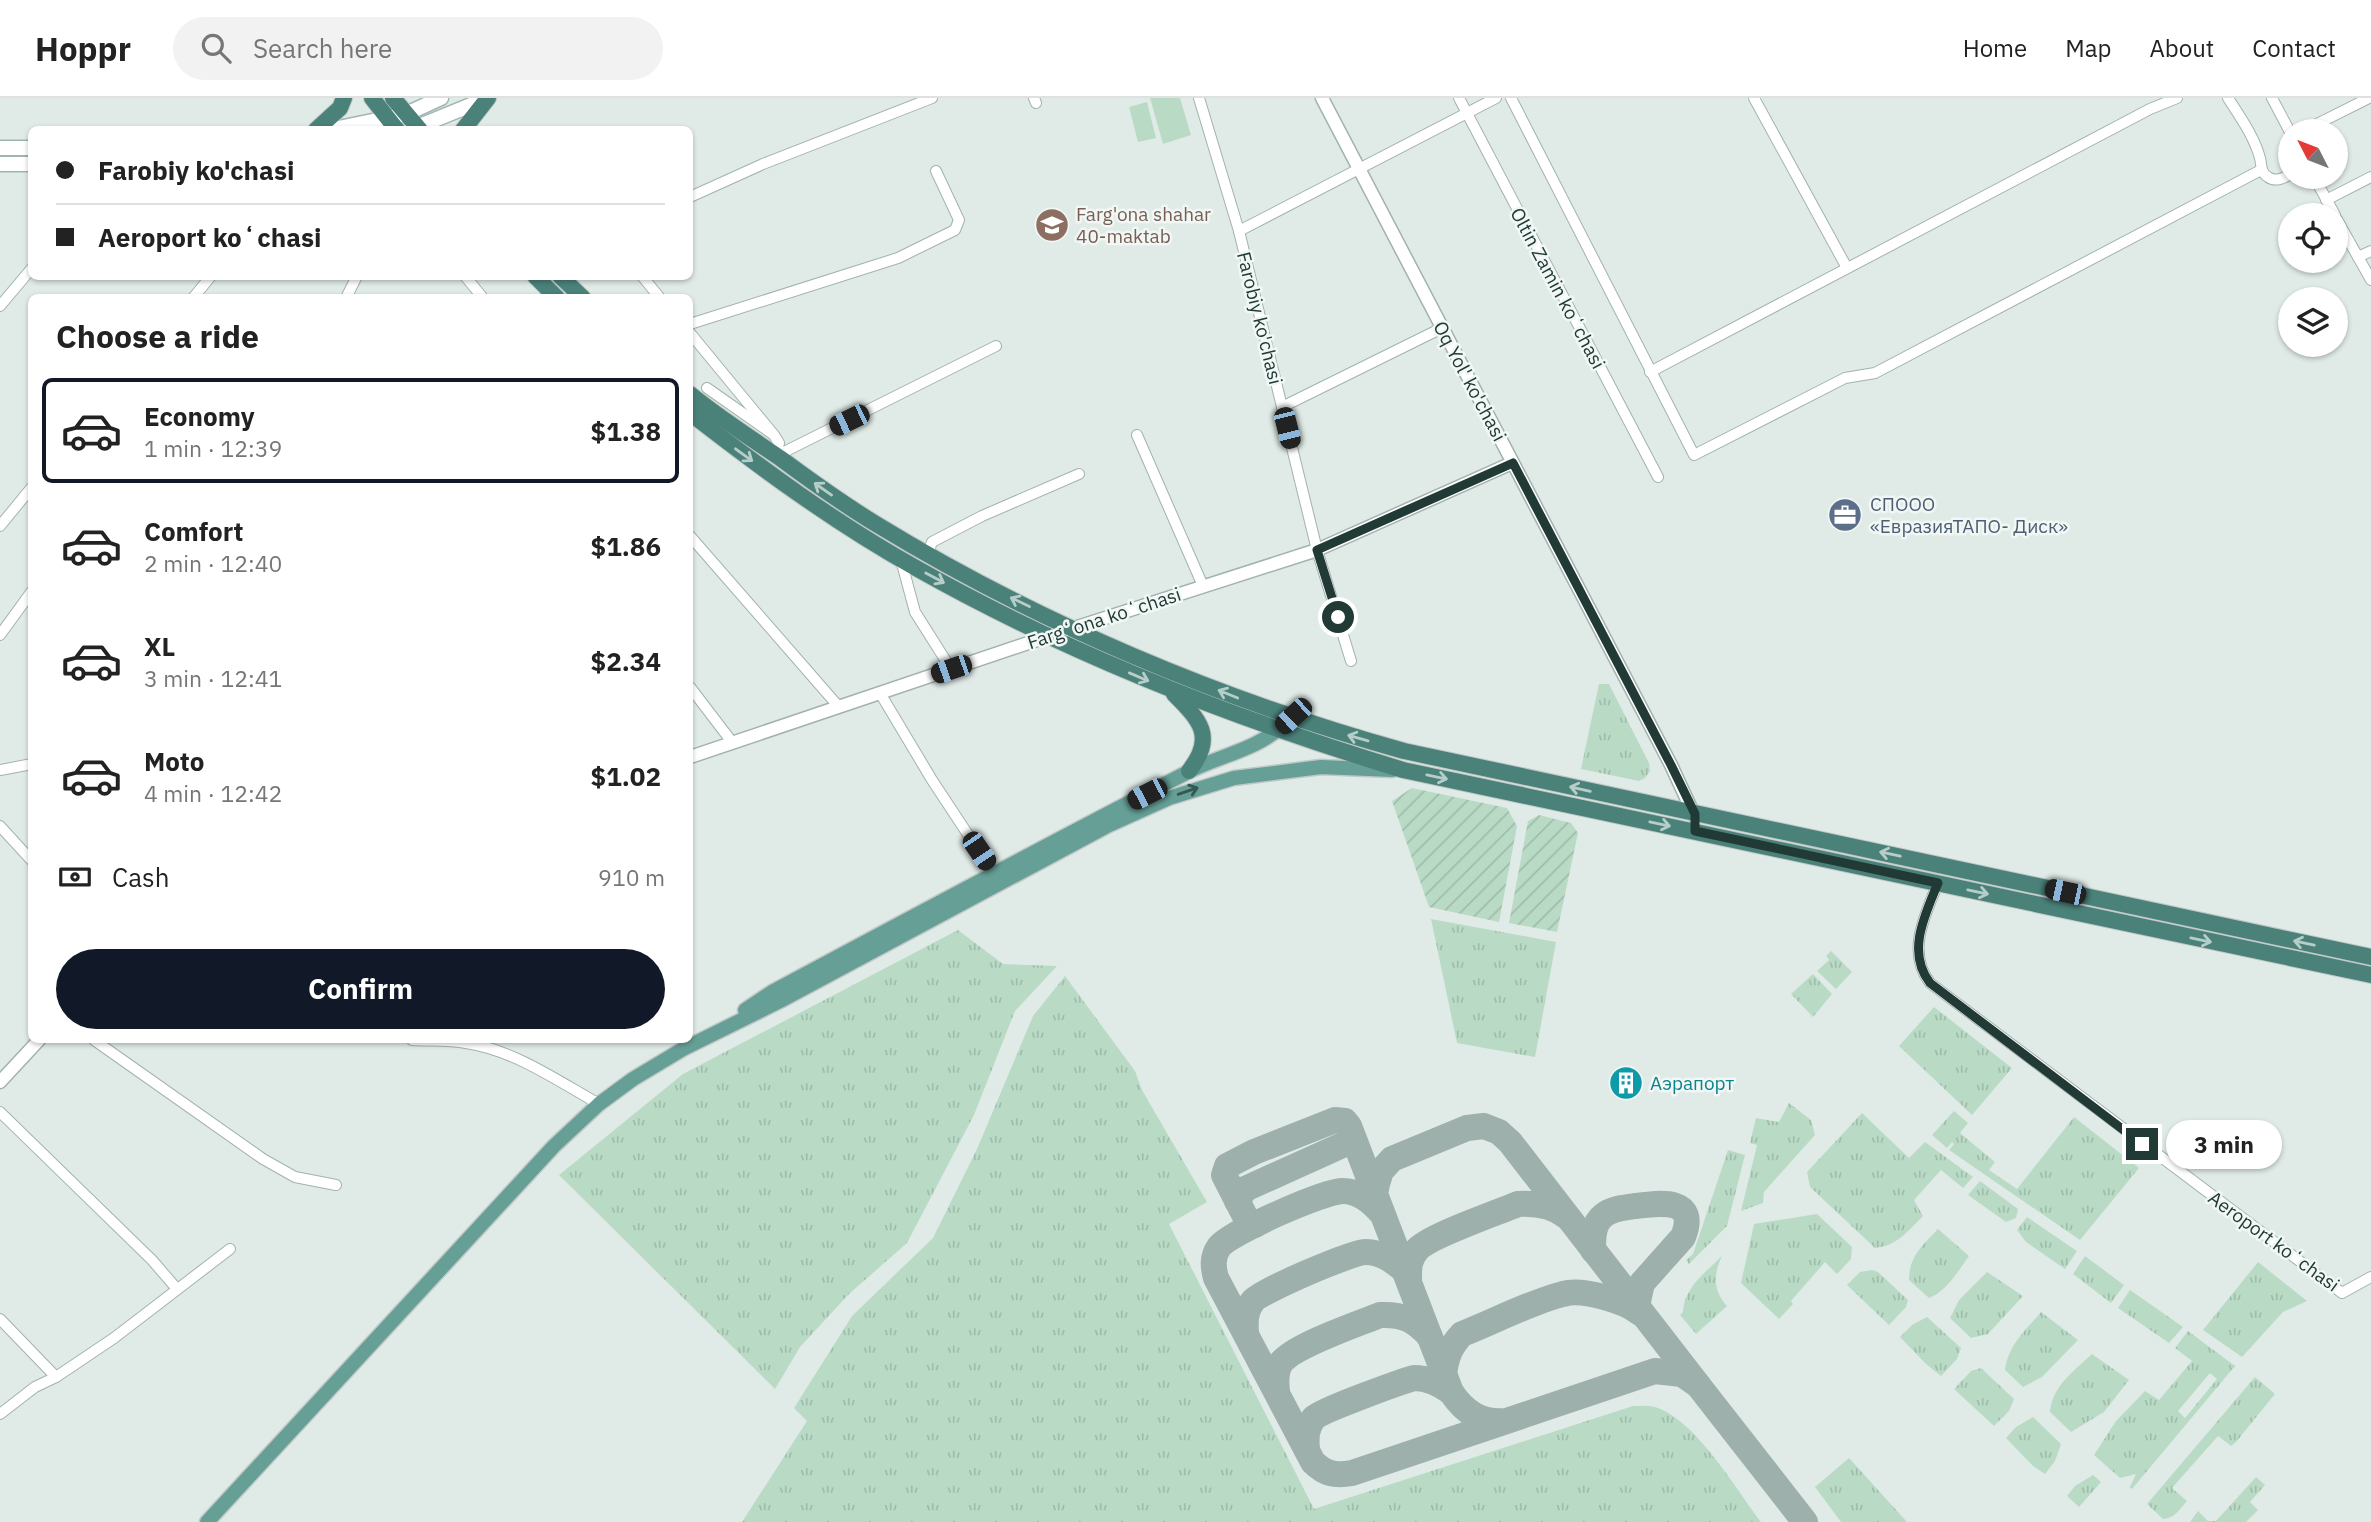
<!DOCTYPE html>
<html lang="en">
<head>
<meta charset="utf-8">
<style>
	:root { --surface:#fff; --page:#f2f2f2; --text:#222; --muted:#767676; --line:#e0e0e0; --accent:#111827 }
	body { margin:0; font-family:"IBM Plex Sans",sans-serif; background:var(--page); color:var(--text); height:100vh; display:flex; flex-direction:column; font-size:26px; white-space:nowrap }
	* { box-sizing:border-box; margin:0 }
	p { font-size:23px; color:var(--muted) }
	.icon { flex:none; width:38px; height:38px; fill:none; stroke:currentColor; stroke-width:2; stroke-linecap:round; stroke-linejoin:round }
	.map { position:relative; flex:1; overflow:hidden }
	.drawer { position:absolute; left:28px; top:196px; width:665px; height:749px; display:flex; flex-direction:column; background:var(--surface); border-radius:10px; box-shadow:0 2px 5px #0004 }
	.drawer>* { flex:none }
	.hud { position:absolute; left:28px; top:28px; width:665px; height:154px; border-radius:10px; box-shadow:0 2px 5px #0004; display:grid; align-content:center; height:154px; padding:0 28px; background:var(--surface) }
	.needle { width:46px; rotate:312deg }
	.buttons { position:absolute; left:2278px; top:21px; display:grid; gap:14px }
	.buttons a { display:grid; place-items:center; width:70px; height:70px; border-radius:50%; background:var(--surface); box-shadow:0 2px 5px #0004; font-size:35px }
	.end { position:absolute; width:32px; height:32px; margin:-16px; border:9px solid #213a36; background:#fff; box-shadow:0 0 0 4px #fff }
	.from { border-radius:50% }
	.bubble { position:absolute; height:49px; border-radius:24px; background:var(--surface); box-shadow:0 2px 5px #0004; font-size:23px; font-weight:700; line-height:49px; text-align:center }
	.car { position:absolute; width:21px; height:42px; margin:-21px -10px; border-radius:9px; box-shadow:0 0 5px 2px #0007; background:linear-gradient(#222 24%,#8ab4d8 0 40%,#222 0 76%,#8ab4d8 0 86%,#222 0) }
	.hud b { display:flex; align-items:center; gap:24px; height:66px; font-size:26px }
	.hud b+b { border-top:2px solid var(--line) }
	.hud i { width:18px; height:18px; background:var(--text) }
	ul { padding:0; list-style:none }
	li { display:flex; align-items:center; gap:21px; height:105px; margin:0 14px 10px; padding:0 14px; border:4px solid transparent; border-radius:10px }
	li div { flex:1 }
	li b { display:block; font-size:26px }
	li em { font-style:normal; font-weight:700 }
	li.selected { border-color:var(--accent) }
	li>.icon { width:63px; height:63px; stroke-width:1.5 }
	h2 { padding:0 28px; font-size:32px; line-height:84px }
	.pay { display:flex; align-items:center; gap:18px; height:77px; padding:0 28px; font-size:26px }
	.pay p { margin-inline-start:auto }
	.primary-button { display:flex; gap:14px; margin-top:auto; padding:14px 28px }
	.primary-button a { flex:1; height:80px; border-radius:42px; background:var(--accent); color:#fff; font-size:28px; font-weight:700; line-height:80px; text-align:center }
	header { display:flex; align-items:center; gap:42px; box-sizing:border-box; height:98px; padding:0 35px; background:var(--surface); border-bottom:2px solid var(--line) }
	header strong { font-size:33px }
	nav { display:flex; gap:38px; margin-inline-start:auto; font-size:24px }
	.search { width:490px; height:63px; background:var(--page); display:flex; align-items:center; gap:18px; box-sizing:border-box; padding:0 24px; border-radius:38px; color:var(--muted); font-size:26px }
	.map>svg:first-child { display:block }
	.grass { fill:url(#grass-tufts); fill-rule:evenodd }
	.garden { fill:url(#garden-furrows) }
	.pitch { fill:#b9dbc6 }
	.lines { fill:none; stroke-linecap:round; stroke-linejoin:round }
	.taxiway { stroke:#9eb0ac; stroke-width:26 }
	.minor-casing { stroke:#a3b2ae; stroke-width:12 }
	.tertiary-casing { stroke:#a3b2ae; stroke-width:15 }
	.secondary-casing { stroke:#9fb6b0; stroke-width:17 }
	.primary-casing { stroke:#c1c8c7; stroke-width:17 }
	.trunk-casing { stroke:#c1c8c7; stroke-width:18 }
	.minor { stroke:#fff; stroke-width:10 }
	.tertiary { stroke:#fff; stroke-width:12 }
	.secondary { stroke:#fff; stroke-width:14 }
	.primary { stroke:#659f96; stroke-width:14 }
	.trunk { stroke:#4a827a; stroke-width:16 }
	.oneway { stroke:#b6cec9 }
	.oneway2 { stroke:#355853 }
	.route { stroke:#213a36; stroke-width:9 }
	.labels { text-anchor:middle; stroke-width:5; stroke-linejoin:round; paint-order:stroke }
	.education-label { font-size:19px; fill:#785e54; stroke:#f0f7f4; text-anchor:start }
	.street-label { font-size:19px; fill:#213a36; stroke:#f0f7f4 }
	.service-label { font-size:19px; fill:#4e5e75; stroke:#f0f7f4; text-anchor:start }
	.culture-label { font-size:19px; fill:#0d838f; stroke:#f0f7f4; text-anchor:start }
</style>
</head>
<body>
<header>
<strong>Hoppr</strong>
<div class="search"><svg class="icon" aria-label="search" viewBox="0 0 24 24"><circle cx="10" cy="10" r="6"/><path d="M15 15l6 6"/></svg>Search here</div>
<nav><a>Home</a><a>Map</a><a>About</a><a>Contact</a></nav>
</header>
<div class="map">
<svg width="2371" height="1424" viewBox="0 0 2371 1424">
	<defs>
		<pattern id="grass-tufts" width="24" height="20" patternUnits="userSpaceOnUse" patternTransform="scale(1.75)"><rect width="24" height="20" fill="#b9dbc6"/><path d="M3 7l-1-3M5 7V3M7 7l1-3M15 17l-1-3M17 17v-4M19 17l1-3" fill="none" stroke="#9fbdab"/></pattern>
		<pattern id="garden-furrows" width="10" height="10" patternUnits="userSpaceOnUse" patternTransform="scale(1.75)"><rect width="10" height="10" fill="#b9dbc6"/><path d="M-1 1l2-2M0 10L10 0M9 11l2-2" fill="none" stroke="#9fbdab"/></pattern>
	</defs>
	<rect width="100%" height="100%" fill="#e0ebe7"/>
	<!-- grass -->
	<g class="grass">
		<path d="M1599,586H1609L1649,665L1650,673L1645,680L1639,683L1581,671Z"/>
		<path d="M1431,821L1556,844L1535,959L1457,945Z"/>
		<path d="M958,832L1003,866L1057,868L1015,913L974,1017L907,1145L849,1196L800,1249L775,1291L559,1077L683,976Z"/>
		<path d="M1831,853L1852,874L1836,891L1817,873L1829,862L1826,858Z"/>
		<path d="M1813,876L1832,896L1813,919L1791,896Z"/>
		<path d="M1065,878L1135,973L1142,992L1207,1104L1169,1126L1314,1411L1633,1308C1640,1308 1648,1307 1655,1309C1695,1321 1736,1391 1761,1424H742L807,1323L794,1310L852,1218L933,1140L977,1051L1033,918Z"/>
		<path d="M1934,909L2012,970L1972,1017L1899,948Z"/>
		<path d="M1789,1005L1811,1022L1815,1037L1764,1094L1763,1105L1741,1113L1757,1047L1750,1045L1756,1020L1779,1024Z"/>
		<path d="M1954,1013L1968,1025L1960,1035L1995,1064L1989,1072L2017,1091L2074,1019L2139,1070L2080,1142L1949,1052L1954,1046L1952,1044L1947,1050L1932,1037Z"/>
		<path d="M1862,1015L1909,1060L1925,1044L1973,1079L1963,1090L1941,1072L1914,1102L1923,1118C1906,1135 1898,1147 1875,1150L1810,1089L1807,1074Z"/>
		<path d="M1728,1052L1745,1057L1727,1128L1689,1166L1686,1162L1693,1156Z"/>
		<path d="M1980,1083L2018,1111L2016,1120L2006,1124L1968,1097Z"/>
		<path d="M1817,1116L1852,1149L1851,1161L1837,1176L1825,1164L1791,1203L1793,1206L1779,1221L1741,1185L1754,1126Z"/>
		<path d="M2027,1119L2077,1153L2065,1171L2026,1144L2017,1132Z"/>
		<path d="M1938,1131L1969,1158C1959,1172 1946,1194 1929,1200L1909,1182C1909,1158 1923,1147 1938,1131Z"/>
		<path d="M1722,1158C1713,1177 1713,1192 1727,1208L1696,1236L1680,1217L1683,1214C1684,1189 1706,1174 1722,1158Z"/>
		<path d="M2085,1158L2124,1187L2111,1205L2073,1176Z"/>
		<path d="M2258,1164L2307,1203L2283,1214L2242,1259L2203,1232Z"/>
		<path d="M1872,1172L1878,1174L1908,1202L1906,1209L1889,1227L1847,1187L1860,1174Z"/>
		<path d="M1987,1174L2023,1198L1988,1236L1971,1240L1950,1220L1959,1202Z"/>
		<path d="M2130,1192L2183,1229L2169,1245L2118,1210Z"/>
		<path d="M2041,1214L2078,1242L2042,1279L2023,1289L2005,1272C2008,1247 2026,1232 2041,1214Z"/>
		<path d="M1927,1219L1961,1250L1957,1261L1941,1278L1926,1266L1900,1239L1912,1227Z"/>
		<path d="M2188,1233L2235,1268L2132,1391L2130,1389L2136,1376L2120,1380L2094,1357L2116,1323L2145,1293L2159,1302L2192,1263L2175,1250ZM2210,1275L2217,1281L2185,1320L2178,1313Z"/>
		<path d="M2092,1256L2129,1282L2104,1314L2071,1334L2050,1314C2052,1288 2074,1273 2092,1256Z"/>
		<path d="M1981,1270L2014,1301L2009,1313L1994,1328L1954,1291L1971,1273Z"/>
		<path d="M2255,1279L2275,1296L2236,1344L2231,1348L2218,1338L2172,1390L2187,1403C2180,1411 2174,1421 2163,1421L2147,1406Z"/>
		<path d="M2033,1319L2061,1346L2055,1363L2045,1376L2033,1368L2006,1340L2016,1329Z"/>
		<path d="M1849,1360L1907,1424H1841L1815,1389Z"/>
		<path d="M2093,1377L2101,1384L2079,1409L2067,1398L2075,1388Z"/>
		<path d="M2256,1379L2265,1387L2250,1404L2258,1412L2246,1424H2190L2198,1413L2208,1423H2216Z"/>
	</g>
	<!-- garden -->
	<g class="garden">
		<path d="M1412,690L1507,710L1517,728L1499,824L1429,809L1392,703Z"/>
		<path d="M1539,717L1571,725L1578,735L1557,834L1509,825L1528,723Z"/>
	</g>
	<!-- pitch -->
	<g class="pitch">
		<path d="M1150,0H1180L1191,37L1163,46Z"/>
		<path d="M1147,4L1156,40L1138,44L1129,9Z"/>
	</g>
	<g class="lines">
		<!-- taxiway -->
		<g class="taxiway">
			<path d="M1237,1103L1245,1091L1347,1045L1356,1048"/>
			<path d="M1383,1117C1373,1105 1360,1093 1343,1093C1324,1093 1229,1135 1219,1149C1212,1159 1213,1169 1216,1180L1313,1364C1325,1376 1335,1378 1352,1375L1655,1273L1682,1276L1698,1287L1510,1044L1499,1034L1484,1028L1467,1030L1392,1061L1381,1073L1377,1086L1375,1096L1451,1294C1465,1315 1481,1325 1506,1323"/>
			<path d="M1255,1127L1246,1120L1224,1077L1227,1068L1254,1054L1335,1022L1345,1023L1349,1028L1375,1096"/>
			<path d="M1593,1152C1593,1140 1593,1125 1604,1117C1613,1110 1625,1110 1635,1108C1659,1105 1699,1099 1683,1139L1642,1185L1637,1208"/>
			<path d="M1409,1184C1409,1172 1408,1162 1417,1152C1429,1138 1497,1115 1518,1106C1536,1105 1553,1107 1567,1119"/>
			<path d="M1246,1234C1245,1223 1245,1212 1253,1203C1261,1193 1352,1154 1366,1154C1381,1154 1393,1163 1404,1172"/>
			<path d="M1444,1277C1446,1259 1450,1249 1462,1236C1493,1224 1531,1204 1563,1196C1582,1190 1625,1203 1640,1215"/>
			<path d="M1698,1287L1805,1424"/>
			<path d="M1277,1293C1276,1285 1276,1274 1280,1266C1292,1248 1358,1226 1380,1217C1403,1216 1415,1222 1430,1239"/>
			<path d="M1307,1352C1306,1340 1306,1329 1314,1320C1322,1312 1400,1284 1414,1280C1429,1280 1439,1286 1451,1294"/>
		</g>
		<!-- minor casing -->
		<g class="minor-casing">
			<g id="minor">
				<path d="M1034,0L1036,5"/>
				<path d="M1199,0L1239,133L1317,452L1351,563"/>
				<path d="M1459,0L1658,379"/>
				<path d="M1511,0L1694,357L1845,280L1875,275L2261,72"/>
				<path d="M1754,0L1847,170"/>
				<path d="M2228,0C2240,19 2254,38 2260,60C2262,68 2260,74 2268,79C2275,84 2282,81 2289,77"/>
				<path d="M2272,0L2291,36"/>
				<path d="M2303,33L2369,0"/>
				<path d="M2314,79L2335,117"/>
				<path d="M690,99L763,66L932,0"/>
				<path d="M2326,102L2371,79"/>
				<path d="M2336,120L2371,182"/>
				<path d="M1239,133L1496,0"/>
				<path d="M2358,159L2371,153"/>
				<path d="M465,178L483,200"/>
				<path d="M642,178L660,200"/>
				<path d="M193,200L211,178"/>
				<path d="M346,200L357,178"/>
				<path d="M0,208L32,170"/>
				<path d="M690,226L898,160L955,132L959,122L936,73"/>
				<path d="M690,235L774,337"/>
				<path d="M1650,274L2150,11L2177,0"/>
				<path d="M707,290L774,337L779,345L776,358"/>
				<path d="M1282,309L1442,230"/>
				<path d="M1137,337L1203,488"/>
				<path d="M776,358L996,248"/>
				<path d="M0,428L32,389"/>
				<path d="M690,438L839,609"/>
				<path d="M928,455L932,444L982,418L1079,376"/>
				<path d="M901,462L915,514L951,571"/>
				<path d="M0,537L32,493"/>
				<path d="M690,589L732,644"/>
				<path d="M880,595L932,682L994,776"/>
				<path d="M0,672L32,666"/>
				<path d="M0,728L32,763"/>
				<path d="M1938,785C1925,817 1906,854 1930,885L2342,1195L2371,1179"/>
				<path d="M94,942L263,1061L295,1079L336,1087"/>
				<path d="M412,942C430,943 449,942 466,945C514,952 558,983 599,1006"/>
				<path d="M0,1014L152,1162L177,1191"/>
				<path d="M0,1221L56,1279"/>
				<path d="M0,1316L35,1289L56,1279L114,1240L230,1151"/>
			</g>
		</g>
		<!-- tertiary casing -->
		<g class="tertiary-casing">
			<g id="tertiary">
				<path d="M1322,0L1671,667L1695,719"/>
				<path d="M690,659L1046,539L1317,452L1512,365"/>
				<path d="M0,984L39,942"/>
			</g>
		</g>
		<!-- secondary casing -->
		<g class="secondary-casing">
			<g id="secondary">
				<path d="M329,32L406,16L441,0"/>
				<path d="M410,32L488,0"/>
				<path d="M0,50H32"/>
				<path d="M0,66H32"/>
			</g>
		</g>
		<!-- primary casing -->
		<g class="primary-casing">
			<g id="primary">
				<path d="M745,912L772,894C910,820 1048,746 1188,674C1218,658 1257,652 1283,627"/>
				<path d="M207,1424L554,1048L599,1006L633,981L683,951L780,903L1109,727L1169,700L1234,680L1321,669L1392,672"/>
			</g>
		</g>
		<!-- trunk casing -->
		<g class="trunk-casing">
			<g id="trunk">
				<path d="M372,0L397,32"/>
				<path d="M393,0L420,32"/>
				<path d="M316,32L340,10L344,0"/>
				<path d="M463,32L488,0"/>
				<path d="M535,178L557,200"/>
				<path d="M560,178L583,200"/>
				<path d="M690,296C718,319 749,339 780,360C811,383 843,406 876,426C1038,525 1221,602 1404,653L2371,859"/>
				<path d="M690,315C762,371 837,426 916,470C1070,557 1235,621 1403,672L2371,877"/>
				<path d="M1174,596C1200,622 1216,639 1189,673"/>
			</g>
		</g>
		<!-- minor -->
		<use href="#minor" class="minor"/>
		<!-- tertiary -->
		<use href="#tertiary" class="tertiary"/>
		<!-- secondary -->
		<use href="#secondary" class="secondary"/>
		<!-- primary -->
		<use href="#primary" class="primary"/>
		<!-- trunk -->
		<use href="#trunk" class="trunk"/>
	</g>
	<!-- one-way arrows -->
	<defs><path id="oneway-shaft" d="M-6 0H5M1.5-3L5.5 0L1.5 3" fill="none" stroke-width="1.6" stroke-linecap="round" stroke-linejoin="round" transform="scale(1.75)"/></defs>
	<g class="oneway">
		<use href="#oneway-shaft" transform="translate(744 357) rotate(36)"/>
		<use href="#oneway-shaft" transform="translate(823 391) rotate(-145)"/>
		<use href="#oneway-shaft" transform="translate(935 480) rotate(28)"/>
		<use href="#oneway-shaft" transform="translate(1020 504) rotate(-154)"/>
		<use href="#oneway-shaft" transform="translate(1139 579) rotate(23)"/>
		<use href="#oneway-shaft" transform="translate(1228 596) rotate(-158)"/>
		<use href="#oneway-shaft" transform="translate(1358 640) rotate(-164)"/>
		<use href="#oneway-shaft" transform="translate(1437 679) rotate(12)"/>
		<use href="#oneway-shaft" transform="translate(1580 691) rotate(-167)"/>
		<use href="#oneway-shaft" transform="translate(1660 726) rotate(12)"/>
		<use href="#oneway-shaft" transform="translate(1890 756) rotate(-168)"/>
		<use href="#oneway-shaft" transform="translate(1978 794) rotate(12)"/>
		<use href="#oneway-shaft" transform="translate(2201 842) rotate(12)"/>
		<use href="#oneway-shaft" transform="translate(2304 845) rotate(-168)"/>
	</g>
	<use class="oneway2" href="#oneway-shaft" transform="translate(1188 693) rotate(-19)"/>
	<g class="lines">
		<!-- route -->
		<path class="route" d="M1338,519L1317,452L1513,365L1671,667L1695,716V733L1938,785C1925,817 1906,854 1930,885L2142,1046"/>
	</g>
	<!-- icons -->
	<defs>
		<g id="school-disc" transform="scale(1.75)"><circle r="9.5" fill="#8d6e63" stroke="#f0f7f4"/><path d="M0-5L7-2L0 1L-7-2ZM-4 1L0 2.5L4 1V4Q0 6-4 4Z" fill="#fff"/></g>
		<g id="office-disc" transform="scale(1.75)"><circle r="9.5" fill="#5c6f8a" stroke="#f0f7f4"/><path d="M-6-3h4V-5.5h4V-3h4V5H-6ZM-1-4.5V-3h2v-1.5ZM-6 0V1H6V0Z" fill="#fff"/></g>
		<g id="building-disc" transform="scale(1.75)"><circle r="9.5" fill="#0f9aa8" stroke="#f0f7f4"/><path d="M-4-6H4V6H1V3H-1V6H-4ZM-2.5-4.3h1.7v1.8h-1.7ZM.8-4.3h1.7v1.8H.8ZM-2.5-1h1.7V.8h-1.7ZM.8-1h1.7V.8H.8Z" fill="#fff"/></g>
	</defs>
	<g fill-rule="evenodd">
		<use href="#school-disc" x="1052" y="127"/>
		<use href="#office-disc" x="1845" y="417"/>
		<use href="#building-disc" x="1626" y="985"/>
	</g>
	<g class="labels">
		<!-- education labels -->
		<g class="education-label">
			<text x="1076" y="123">Farg'ona shahar<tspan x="1076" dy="22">40-maktab</tspan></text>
		</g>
		<!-- street labels -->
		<g class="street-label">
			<text transform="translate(1558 190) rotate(62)" y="7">Oltin Zamin koʻchasi</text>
			<text transform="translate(1260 220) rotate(76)" y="7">Farobiy ko'chasi</text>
			<text transform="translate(1470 283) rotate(62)" y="7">Oq Yol' ko'chasi</text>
			<text transform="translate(1104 520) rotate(-18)" y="7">Fargʻona koʻchasi</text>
			<text transform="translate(2274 1143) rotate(36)" y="7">Aeroport koʻchasi</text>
		</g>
		<!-- service labels -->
		<g class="service-label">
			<text x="1870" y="413">СПООО<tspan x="1870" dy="22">«ЕвразияТАПО- Диск»</tspan></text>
		</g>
		<!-- culture labels -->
		<g class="culture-label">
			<text x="1650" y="992">Аэрапорт</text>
		</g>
	</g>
</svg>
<div class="buttons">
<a><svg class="needle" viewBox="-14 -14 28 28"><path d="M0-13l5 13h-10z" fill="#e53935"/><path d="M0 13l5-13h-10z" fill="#767676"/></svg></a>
<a><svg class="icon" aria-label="locate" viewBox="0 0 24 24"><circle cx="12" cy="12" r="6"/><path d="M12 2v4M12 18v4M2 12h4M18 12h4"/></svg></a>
<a><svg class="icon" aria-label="layers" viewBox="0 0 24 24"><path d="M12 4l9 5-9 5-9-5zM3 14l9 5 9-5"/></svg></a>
</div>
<i class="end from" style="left:1338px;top:519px"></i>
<i class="end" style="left:2142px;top:1046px"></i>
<div class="bubble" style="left:2166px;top:1022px;width:116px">3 min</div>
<i class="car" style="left:849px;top:322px;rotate:244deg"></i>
<i class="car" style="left:1287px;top:330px;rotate:166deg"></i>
<i class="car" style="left:951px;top:571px;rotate:251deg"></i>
<i class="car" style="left:1293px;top:618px;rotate:227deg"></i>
<i class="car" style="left:1147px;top:696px;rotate:243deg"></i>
<i class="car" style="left:979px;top:753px;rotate:146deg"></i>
<i class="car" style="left:2065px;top:794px;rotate:282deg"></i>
<div class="hud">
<b><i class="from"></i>Farobiy ko'chasi</b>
<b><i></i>Aeroport koʻchasi</b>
</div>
<section class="drawer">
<h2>Choose a ride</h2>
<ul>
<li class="selected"><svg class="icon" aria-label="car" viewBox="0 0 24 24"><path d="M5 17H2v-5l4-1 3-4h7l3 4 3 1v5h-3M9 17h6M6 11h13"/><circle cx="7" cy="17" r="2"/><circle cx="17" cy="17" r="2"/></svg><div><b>Economy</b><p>1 min · 12:39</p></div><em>$1.38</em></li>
<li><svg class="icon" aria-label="car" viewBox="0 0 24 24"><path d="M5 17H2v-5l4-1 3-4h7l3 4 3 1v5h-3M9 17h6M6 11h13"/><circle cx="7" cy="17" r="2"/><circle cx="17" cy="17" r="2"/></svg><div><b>Comfort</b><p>2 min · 12:40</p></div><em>$1.86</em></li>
<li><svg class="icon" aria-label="car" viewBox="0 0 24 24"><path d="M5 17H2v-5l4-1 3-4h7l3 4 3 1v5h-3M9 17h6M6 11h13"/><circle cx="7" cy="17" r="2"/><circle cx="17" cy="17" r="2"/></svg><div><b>XL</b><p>3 min · 12:41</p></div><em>$2.34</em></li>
<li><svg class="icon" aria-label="car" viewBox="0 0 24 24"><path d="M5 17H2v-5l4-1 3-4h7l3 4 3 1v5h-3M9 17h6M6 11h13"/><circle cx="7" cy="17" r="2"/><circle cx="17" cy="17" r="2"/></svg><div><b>Moto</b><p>4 min · 12:42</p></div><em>$1.02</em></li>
</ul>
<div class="pay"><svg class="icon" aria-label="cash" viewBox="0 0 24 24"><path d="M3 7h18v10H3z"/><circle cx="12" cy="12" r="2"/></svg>Cash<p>910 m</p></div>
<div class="primary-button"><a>Confirm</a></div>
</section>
</div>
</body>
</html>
